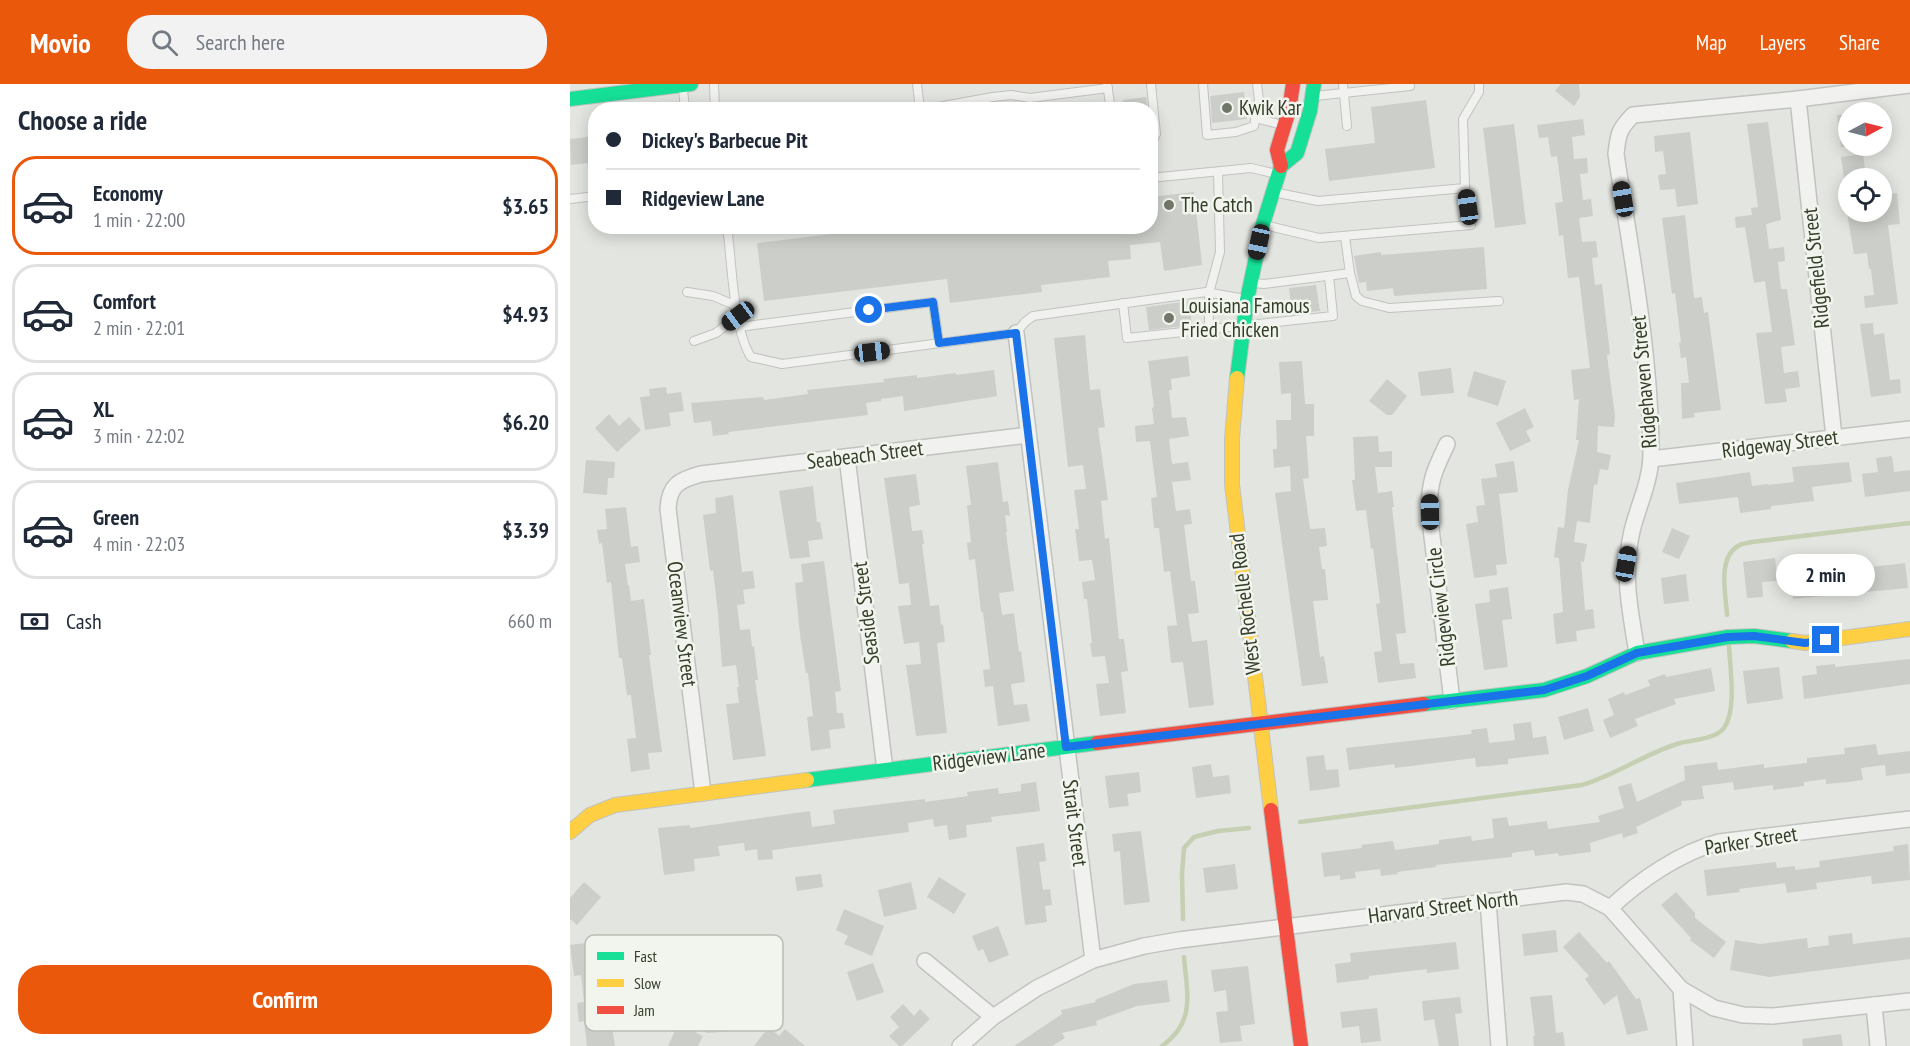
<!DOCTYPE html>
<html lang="en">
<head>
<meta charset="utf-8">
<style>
	:root { --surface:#fff; --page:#f2f2f3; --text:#1f2937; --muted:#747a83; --line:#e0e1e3; --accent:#ea580c }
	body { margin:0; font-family:"PT Sans Narrow",sans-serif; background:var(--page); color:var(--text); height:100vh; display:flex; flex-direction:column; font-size:22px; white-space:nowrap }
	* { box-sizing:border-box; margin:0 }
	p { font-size:20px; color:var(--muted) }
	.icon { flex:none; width:33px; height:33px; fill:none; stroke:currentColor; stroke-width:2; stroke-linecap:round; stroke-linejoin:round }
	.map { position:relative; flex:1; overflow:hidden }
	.side { display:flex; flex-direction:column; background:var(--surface); width:570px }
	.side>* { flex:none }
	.hud { position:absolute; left:18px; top:18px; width:570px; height:132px; border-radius:24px; box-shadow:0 3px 15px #0003; display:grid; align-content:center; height:132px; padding:0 18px; background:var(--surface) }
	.needle { width:39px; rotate:83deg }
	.fabs { position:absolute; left:1268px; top:18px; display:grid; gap:12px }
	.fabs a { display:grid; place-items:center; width:54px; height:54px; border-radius:50%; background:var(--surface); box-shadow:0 3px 15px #0003; font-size:30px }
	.end { position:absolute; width:27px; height:27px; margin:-14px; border:8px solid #1a73e8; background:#fff; box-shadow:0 0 0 3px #fff }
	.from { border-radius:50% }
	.bubble { position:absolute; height:42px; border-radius:21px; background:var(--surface); box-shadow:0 3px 15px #0003; font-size:20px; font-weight:800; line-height:42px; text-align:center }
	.car { position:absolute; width:18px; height:36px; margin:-18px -9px; border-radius:8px; box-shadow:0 0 4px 2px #0007; background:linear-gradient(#222 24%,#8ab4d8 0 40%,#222 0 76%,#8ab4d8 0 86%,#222 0) }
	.hud b { display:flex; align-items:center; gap:21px; height:57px; font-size:22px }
	.hud b+b { border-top:2px solid var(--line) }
	.hud i { width:15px; height:15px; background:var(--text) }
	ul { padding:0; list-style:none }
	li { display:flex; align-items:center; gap:18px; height:99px; margin:0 12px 9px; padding:0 6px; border:3px solid var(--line); border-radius:24px }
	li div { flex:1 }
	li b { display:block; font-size:22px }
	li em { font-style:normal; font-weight:800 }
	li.active { border-color:var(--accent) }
	li>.icon { width:54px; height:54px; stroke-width:1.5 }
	h2 { padding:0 18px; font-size:27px; line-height:72px }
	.pay { display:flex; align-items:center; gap:15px; height:66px; padding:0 18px; font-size:22px }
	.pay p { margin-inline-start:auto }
	.action { display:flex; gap:12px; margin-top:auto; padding:12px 18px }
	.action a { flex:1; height:69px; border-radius:24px; background:var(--accent); color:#fff; font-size:24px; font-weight:800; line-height:69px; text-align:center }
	header { display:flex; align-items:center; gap:36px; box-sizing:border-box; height:84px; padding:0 30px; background:var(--accent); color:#fff }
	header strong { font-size:28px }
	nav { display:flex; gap:33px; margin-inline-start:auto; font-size:21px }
	.search { width:420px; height:54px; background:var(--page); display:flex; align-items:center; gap:15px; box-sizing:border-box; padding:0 21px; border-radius:24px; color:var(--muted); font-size:22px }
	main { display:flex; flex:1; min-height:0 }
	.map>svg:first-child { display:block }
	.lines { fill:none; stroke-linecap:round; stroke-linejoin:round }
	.stream { stroke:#c5cfb1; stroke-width:4.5 }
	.building { fill:#cccec9 }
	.lane-casing { stroke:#c1c3bf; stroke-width:10 }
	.street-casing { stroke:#c1c3bf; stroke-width:18 }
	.fast-casing { stroke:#c1c3bf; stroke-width:16 }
	.slow-casing { stroke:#c1c3bf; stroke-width:16 }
	.jam-casing { stroke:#c1c3bf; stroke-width:16 }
	.lane { stroke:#f1f2f0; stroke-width:8 }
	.street { stroke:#f1f2f0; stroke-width:15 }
	.fast { stroke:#16e098; stroke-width:14 }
	.slow { stroke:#ffcf43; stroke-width:14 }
	.jam { stroke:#f24e42; stroke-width:14 }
	.route { stroke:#1a73e8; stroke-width:8 }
	.poi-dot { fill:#717869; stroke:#f2f5ee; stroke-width:2 }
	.labels { text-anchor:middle; stroke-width:5; stroke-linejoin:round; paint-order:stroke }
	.poi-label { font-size:21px; fill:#343e29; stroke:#f2f5ee; text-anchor:start }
	.street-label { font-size:21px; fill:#343e29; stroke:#f2f5ee }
	.key { fill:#f2f5ee; stroke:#b9beb3; stroke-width:1.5 }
	.key-label { font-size:16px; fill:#343e29 }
</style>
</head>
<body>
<header>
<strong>Movio</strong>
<div class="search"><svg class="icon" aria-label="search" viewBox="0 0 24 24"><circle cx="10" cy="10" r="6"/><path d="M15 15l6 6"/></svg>Search here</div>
<nav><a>Map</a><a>Layers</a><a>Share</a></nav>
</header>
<main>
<section class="side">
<h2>Choose a ride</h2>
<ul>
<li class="active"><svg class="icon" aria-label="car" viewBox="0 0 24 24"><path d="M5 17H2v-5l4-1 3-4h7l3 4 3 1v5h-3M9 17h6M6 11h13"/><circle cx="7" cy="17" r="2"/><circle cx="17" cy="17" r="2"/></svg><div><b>Economy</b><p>1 min · 22:00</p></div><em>$3.65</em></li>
<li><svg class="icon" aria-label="car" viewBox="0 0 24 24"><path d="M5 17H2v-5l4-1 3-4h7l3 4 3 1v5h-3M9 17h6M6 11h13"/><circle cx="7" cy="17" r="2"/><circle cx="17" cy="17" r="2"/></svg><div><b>Comfort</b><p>2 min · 22:01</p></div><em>$4.93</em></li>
<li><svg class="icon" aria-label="car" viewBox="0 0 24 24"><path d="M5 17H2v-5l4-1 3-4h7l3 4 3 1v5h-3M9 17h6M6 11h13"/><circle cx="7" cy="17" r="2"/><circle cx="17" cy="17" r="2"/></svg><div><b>XL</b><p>3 min · 22:02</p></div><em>$6.20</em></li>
<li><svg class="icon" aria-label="car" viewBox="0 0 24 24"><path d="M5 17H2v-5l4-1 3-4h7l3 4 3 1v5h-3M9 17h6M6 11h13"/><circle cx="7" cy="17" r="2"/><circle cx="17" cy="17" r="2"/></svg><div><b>Green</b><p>4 min · 22:03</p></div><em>$3.39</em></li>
</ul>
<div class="pay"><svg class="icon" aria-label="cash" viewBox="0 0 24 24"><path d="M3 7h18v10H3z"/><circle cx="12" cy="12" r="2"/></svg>Cash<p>660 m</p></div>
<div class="action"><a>Confirm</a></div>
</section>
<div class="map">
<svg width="1340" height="962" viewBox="0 0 1340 962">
	<rect width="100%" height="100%" fill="#e3e5e1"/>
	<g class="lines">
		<!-- stream -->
		<g class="stream">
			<path d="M1157,531C1156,511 1147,474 1168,462C1172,459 1178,459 1182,458L1340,439"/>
			<path d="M730,738L1012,701C1046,691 1076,669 1110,659C1123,656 1146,655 1154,644C1167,626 1160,584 1159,562"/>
			<path d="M613,835L612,790L614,764L624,753L648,747L679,744"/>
			<path d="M592,962C626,938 617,910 614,873"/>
		</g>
	</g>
	<!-- building -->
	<g class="building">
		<path d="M991,0H1009L1010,13L1004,22L985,7Z"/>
		<path d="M674,8L677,35L642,39L640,12Z"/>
		<path d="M576,13L578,26H555L553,16Z"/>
		<path d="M856,16L865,84L759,97L755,65L805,59L801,23Z"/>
		<path d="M1278,30V63H1271L1267,31Z"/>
		<path d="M1013,35L1015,51L1002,53L1004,75L1017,74L1018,89L1010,90L1013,116L1021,115L1023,132L1009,134L1012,158L1026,157L1028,173L1022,174L1025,201L1032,200L1040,270L1037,271L1045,332L1044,343L1028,342L1027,368L1041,371L1038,386L1030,385L1027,401L1024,400L1020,439L1007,437L1004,458L1017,460L1014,478L1011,477L1015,526L1023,525L1025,544L1006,547L1007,557L986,560L983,530L993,528L989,474L984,473L988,443L994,444L998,406L1009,356H1006L1009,315L1004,316L1001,286L1020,284L1009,193L998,194L993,151L989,152L985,119L993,118L987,72L981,73L978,53L969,54L967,41Z"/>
		<path d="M1198,38L1211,136L1196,140L1199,165L1214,163L1215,177L1208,178L1211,205H1217L1225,261L1211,263L1214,289L1228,287L1230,303L1215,305L1217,318L1195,320L1186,249L1202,248L1195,197L1184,199L1175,143L1166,144L1165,133L1182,131L1181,124L1188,123L1177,40Z"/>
		<path d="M944,40L956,140L925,144L913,44Z"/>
		<path d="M1120,48L1128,120L1107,123L1105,105L1090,106L1088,91L1096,90L1093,67L1085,68L1084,52Z"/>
		<path d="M26,52V78L1,81L0,55Z"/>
		<path d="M1293,70L1296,94H1274L1271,73Z"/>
		<path d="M624,108L632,181L594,187L590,158L560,161L561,175L538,177L540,193L471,201L472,208L380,219L377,195L194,217L187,159L326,142H580V113Z"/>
		<path d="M1327,109L1330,140L1318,141L1328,220L1295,224L1294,212L1304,211L1301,185H1299L1297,169L1284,170L1277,129L1311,128V111Z"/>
		<path d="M1115,131L1124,214L1132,213L1134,229L1138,228L1151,326L1124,329L1125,333L1112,335L1111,299H1119L1116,273L1111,274L1109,259L1111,258L1105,209L1102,210L1092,134Z"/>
		<path d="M914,163L917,205L824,212L823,204L797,207L796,198L789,199L784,172L811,168V171Z"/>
		<path d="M746,201L750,227L722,230L719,204Z"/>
		<path d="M619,217L622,241L579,246L576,223Z"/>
		<path d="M1303,239L1304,251L1314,249L1320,296L1330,295L1331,309L1301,313L1290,240Z"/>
		<path d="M515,251L520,306L530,305L535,343L528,344L538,416L531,417L535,455L539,454L549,555H554L558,587L551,588L556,629L530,632L526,600L539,599L535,572L522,573L520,559H522L517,515H514L512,498L525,496L522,476L509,477L505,445H509L504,406L516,405L513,381L498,383L484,254Z"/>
		<path d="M618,272L620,292L601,295L602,306H599L602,334L616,333L619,352L599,355L602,380L618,378L621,396L602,398L606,427L620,425L622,440L614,441L621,497H625L629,529L618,530L622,558L637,556L644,621L619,624L613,578L601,579L597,542L607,541L600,487L594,488L589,444H584L581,414L587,413L580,357L566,358L565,342L584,340L582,324L584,323L578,277Z"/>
		<path d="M732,277L735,320H744V352H736L739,394L733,395L740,445L755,444L757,462L749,463L752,485H755L758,516L743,517L750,573L754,572L758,599L732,602L705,409L721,407L720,382L704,384L703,365H707L706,336H721V309L711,310L709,278Z"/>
		<path d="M881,284L884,309L851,312L848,288Z"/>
		<path d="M424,286L427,312L334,327L333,312L311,315V317L296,319L298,331L158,348L159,350L143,352L141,337L124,339L121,319L193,313L194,316L238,310L237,306L314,298L313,295L347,291V294L386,289V291Z"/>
		<path d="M904,287L936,297L928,322L897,312Z"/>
		<path d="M817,295L837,312L822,331H817L799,317Z"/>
		<path d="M96,303L97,310L111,308L114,327L99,329L101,342L75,346L70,313L80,312L79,305Z"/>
		<path d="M955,324L964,343L956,347L961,357L940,367L926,339Z"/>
		<path d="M39,330L49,342L59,333L71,346L47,368L25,344Z"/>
		<path d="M808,352L809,368L822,367V383H805L808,409L822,407L824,423H822L836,549L826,550L830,580L844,579L846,594L808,599L804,568L812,567L806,520L810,519L803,464L801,465L796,426L786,427L782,396H785L783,353Z"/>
		<path d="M1322,372L1324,388L1340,386V407L1295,413L1292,390L1308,388L1306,374Z"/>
		<path d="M16,376L45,378L44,394H38L37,411L13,409Z"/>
		<path d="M944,377L948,408L929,410L937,480L926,481L927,491L904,494L896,440L908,438L906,422L915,421L911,395L927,393L925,380Z"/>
		<path d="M428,378L433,418L438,417L440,432L435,431L437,448L436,449L444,507L429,509L432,531L444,529L449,568L451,567L455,598L441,600L444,621L457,620L460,637L428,642L423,602L415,603L413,586L420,585L413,528H411L405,475L399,476L397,459L401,458L397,421H401L396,382Z"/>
		<path d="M1279,378L1282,398L1242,403L1244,417L1201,422V425L1170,429L1168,413L1109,420L1106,399L1180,388L1182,402L1198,400V401L1224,398L1222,383Z"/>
		<path d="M346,390L350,421L339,423L342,447L352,446L354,460H352L360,522L369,521L371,541L373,540L375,558L367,559L377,649L346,652L336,581L351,580L349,558L334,560L328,522L341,521L339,499L329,500L314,394Z"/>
		<path d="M243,402L247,438H250L253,455L238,457L240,473L220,475L209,407Z"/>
		<path d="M163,411L172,488L183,487L185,504L173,506L175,520L167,521L170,546L180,545L182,563L184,562L188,596H185L196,672L163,676L156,620L169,619L167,603H169L166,581L152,583L148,529L143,486L140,487L133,431L146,429L145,414Z"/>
		<path d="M56,423L61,463L68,462L70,478L55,480L58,502L59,501L61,517L74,515L81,571H79L92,668L78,669L80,685L61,688L57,655L66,654L61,611H57L52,574H49L41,498L37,499L32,459L29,460L27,446L37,445L35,425Z"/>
		<path d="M1102,444L1120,452L1109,475L1092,468Z"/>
		<path d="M1205,474L1207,497L1192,498L1193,513L1177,514L1173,478Z"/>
		<path d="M254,477L271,607L265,608L267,629H273L275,644L259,646L261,664L241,667L237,633L243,632L238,589H236L230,551L225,499L233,498L231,480Z"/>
		<path d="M1283,478L1284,484L1293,482V484L1335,479L1338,504L1223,515L1220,491L1261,486L1260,481Z"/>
		<path d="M1116,490L1119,517L1094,520L1091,494Z"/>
		<path d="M938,503L942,535L932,536L938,583L914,586L905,520L920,518L919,506Z"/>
		<path d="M1340,575V600L1234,615L1232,592L1247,590L1246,582L1265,580V583Z"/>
		<path d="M1209,583L1213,615L1177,620L1173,587Z"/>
		<path d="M1141,584L1145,607L1104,615L1106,620L1065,635L1068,642L1040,654L1033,636L1044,631L1038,615L1054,608L1055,611L1080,602L1078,596L1095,590L1096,593Z"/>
		<path d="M1018,624L1024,647L994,656L988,633Z"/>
		<path d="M961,638L963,654L976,652L979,670L938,675V680L906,683L905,674L825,684L824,680L779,686L776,664L902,650L901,646L917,644L919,659L945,656L943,640Z"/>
		<path d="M1306,660L1308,671L1340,667V689L1316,692L1315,681L1291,684L1293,696L1278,698L1256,700V695L1234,698V702L1203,706V701L1164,706L1163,698L1132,702L1134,715L1111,717L1112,721L1066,743L1068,749L1053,754L1052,749L1020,759L1021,768L989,772L988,769L965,772L964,766L942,769V773L866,781V783L827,788L828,790L811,792L810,785L785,788L786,794L770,796V791L754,793L751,769L792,764L791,761L823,757L825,766L869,760V756L901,752L902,757L924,754L922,735L937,733L939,742L977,737L978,745L1030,738L1028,732L1054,724L1048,703L1061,699L1067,718L1115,696L1114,682L1147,678L1148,686L1194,680V684L1237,679V674L1275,670L1274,664Z"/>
		<path d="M754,671L756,686L768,685L770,703L740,707L736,673Z"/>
		<path d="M641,680L643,693L659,691L661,709L626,714L622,683Z"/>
		<path d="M569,688L571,708L557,710L559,722L539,724L535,692Z"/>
		<path d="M466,698L470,727L421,733L422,738L396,741L397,753L379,756L377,741L364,743L363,735L338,739L339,748L202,766L203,775L188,776L187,765L175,767L174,759L148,762L150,772L124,775L125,787L94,791L88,744L120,741V744L240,727L242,743L265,740L263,726L355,715V718L398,712L397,708L428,704L429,710L451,707V700Z"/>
		<path d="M571,747L580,818L554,821L550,767L544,768L542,750Z"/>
		<path d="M474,759L476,777L469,778L473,806L480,805L482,821L475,822L477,838L455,841L446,763Z"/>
		<path d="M1338,760L1340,796L1302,800L1301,792L1246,799L1247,805L1217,809L1215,799L1169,805L1170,808L1137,812L1134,786L1206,778L1207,784L1225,782V786L1250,783L1249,777L1324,767L1323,762Z"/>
		<path d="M665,780L668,805L636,809L633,784Z"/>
		<path d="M251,790L253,803L227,807L225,793Z"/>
		<path d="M369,793L396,810L384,830L357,813Z"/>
		<path d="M14,798L31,813L7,841L0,835V814Z"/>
		<path d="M341,798L347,825L314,833L308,806Z"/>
		<path d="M1106,808L1125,829V834L1156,858L1144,874L1120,856L1121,854L1091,821Z"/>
		<path d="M274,825L314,842L302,872L274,860L278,852L266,846Z"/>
		<path d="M428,842L439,871L419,879L413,865L408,867L402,852Z"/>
		<path d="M986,846L988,868L954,872L952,850Z"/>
		<path d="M1009,848L1037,879L1039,877L1066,915L1070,914L1078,946L1057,951L1047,911L1034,921L1015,895L1019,892L993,863Z"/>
		<path d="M1282,849L1283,860L1340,853V875L1199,893L1160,886L1165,856L1190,860L1237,854L1238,864L1259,861L1258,852Z"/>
		<path d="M32,857L36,888L30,889L36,943H42L45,962H17L14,937L9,938L7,919L14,918L11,891L4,892L0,861Z"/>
		<path d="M886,858L889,885L857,889V885L799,892V895L767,899L765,880L781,878L780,869Z"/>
		<path d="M303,879L314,908L287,917L277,888Z"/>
		<path d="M678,882L685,940L670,942L672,957L650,959L646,928L658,927L656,906L644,908L641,886Z"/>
		<path d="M597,896L600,918L567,922L526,937L527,941L492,949L495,954L482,962H444L492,930L491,926L526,918L525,916L564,900Z"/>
		<path d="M165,903L168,947L136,949L133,905Z"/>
		<path d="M982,911L986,949L993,948L995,962H964L963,952H965L960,913Z"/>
		<path d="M890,913L892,929L885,930L889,962H869L864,935L854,937L852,917Z"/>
		<path d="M333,920L344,932L350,925L360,935L332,962H329L319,952L329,943L320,933Z"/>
		<path d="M807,924L811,957L791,959L789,942L772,944L770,928Z"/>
		<path d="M108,940L133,952L128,962H98Z"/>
		<path d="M199,943L209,952L215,945L235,962H184Z"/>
		<path d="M1271,950L1273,962H1233L1232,955Z"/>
	</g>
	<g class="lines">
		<!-- lane casing -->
		<g class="lane-casing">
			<g id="lane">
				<path d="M144,0L145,26"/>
				<path d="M347,0L350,26"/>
				<path d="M537,0L541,26"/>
				<path d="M633,0L637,51L666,48L684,42L689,16L687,0"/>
				<path d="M773,0L777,42"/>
				<path d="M113,5L115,26"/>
				<path d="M745,12L840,2V0"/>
				<path d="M351,26L423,13L441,11L460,14L538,4"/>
				<path d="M685,34L713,41"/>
				<path d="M580,62L586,50L581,0"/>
				<path d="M580,94L681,84L707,90"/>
				<path d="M703,108L748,117L895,104L893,35L909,8V0"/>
				<path d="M0,115L26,112"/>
				<path d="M694,141L749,154L901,141L895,104"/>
				<path d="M157,142C162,178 163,245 181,273L212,280L446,249L455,238L463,232L636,208L675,215"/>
				<path d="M775,153L780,189L786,212L792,217L819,224L929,217"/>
				<path d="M684,199L694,200L780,189"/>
				<path d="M117,208L143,212L167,222"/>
				<path d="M553,219L557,254L763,232L759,192"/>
				<path d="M169,243L363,218L369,259"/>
				<path d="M639,244V209L650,168L648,88"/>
				<path d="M124,257L146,249L168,232"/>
			</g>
		</g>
		<!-- street casing -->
		<g class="street-casing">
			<g id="street">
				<path d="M1228,15L1264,353"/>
				<path d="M446,249L523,876"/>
				<path d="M877,360C864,387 859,398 859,428L882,617"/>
				<path d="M277,373L315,686"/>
				<path d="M1081,375L1340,345"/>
				<path d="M1067,569C1060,525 1052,491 1062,447C1068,422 1080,399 1081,372C1081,271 1061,170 1046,70C1048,50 1049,45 1063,31L1228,15L1340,1"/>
				<path d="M133,709L98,425C99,401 109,396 131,390L458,351"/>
				<path d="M918,817L929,962"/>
				<path d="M1040,824C1070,796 1109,769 1149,758L1340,735"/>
				<path d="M355,877L423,933"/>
				<path d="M1111,905L1115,962"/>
				<path d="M1304,921L1308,962"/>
				<path d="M390,962L423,933L467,904L523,876L574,862L609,856L996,808L1013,810L1040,824L1111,905L1144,924L1173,931L1203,932L1340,917"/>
			</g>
		</g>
		<!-- fast casing -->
		<g class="fast-casing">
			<g id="fast">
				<path d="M0,15L121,0"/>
				<path d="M667,294L677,216L693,140L711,82L727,69L740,27L744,0"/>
				<path d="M854,620L974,606L1017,592L1067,569L1158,553L1184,552L1222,557"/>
				<path d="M237,696L527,659"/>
			</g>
		</g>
		<!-- slow casing -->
		<g class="slow-casing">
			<g id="slow">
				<path d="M667,294L662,355V400L701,726"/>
				<path d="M1222,557L1235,559L1340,545"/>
				<path d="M0,748L20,731L45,721L237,696"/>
			</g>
		</g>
		<!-- jam casing -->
		<g class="jam-casing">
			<g id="jam">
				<path d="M711,82L707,66L719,26L723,0"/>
				<path d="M527,659L854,620"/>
				<path d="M701,726L731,962"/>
			</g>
		</g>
		<!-- lane -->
		<use href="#lane" class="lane"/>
		<!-- street -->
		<use href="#street" class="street"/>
		<!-- fast -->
		<use href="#fast" class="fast"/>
		<!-- slow -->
		<use href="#slow" class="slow"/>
		<!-- jam -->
		<use href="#jam" class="jam"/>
	</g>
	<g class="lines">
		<!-- route -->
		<path class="route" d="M299,226L363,218L369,259L446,249L496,663L974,606L1017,592L1067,569L1158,553L1184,552L1235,559L1256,556"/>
	</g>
	<!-- markers -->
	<g class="poi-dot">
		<circle cx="657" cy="24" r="6"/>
		<circle cx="599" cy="121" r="6"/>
		<circle cx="599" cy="234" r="6"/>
	</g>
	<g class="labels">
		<!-- poi labels -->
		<g class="poi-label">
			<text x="669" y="31">Kwik Kar</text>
			<text x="611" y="128">The Catch</text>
			<text x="611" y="229">Louisiana Famous<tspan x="611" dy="24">Fried Chicken</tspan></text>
		</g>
		<!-- street labels -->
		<g class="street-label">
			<text transform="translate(1246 184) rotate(-96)" y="7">Ridgefield Street</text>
			<text transform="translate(1074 298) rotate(-95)" y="7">Ridgehaven Street</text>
			<text transform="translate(1210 360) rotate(-7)" y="7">Ridgeway Street</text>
			<text transform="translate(295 371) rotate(-7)" y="7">Seabeach Street</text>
			<text transform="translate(675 520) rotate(-97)" y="7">West Rochelle Road</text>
			<text transform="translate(871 523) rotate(-97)" y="7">Ridgeview Circle</text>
			<text transform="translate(296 529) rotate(-97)" y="7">Seaside Street</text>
			<text transform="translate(112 540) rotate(83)" y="7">Oceanview Street</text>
			<text transform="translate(419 673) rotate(-7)" y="7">Ridgeview Lane</text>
			<text transform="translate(505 739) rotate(83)" y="7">Strait Street</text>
			<text transform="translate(1181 757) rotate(-9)" y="7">Parker Street</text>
			<text transform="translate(873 823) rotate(-7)" y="7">Harvard Street North</text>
		</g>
	</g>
	<!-- legend -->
	<rect x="15" y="851" width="198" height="96" rx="9" class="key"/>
	<rect x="27" y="868" width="27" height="8" fill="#16e098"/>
	<rect x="27" y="895" width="27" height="8" fill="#ffcf43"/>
	<rect x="27" y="922" width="27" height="8" fill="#f24e42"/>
	<g class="key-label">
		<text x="64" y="878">Fast</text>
		<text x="64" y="905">Slow</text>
		<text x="64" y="932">Jam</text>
	</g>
</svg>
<div class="fabs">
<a><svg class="needle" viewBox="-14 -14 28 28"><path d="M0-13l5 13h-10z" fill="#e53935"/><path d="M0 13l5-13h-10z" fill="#747a83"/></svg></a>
<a><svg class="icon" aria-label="locate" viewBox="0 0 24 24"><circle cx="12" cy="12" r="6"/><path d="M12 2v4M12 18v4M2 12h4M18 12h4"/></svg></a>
</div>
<i class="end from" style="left:299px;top:226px"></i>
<i class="end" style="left:1256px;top:556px"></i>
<div class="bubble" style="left:1206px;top:470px;width:99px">2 min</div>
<i class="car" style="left:1053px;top:115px;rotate:351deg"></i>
<i class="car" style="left:898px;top:123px;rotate:352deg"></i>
<i class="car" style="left:689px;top:158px;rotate:192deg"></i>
<i class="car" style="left:168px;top:232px;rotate:233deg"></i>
<i class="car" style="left:302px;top:268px;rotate:83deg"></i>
<i class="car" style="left:860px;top:428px;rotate:359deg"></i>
<i class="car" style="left:1056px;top:480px;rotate:10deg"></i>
<div class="hud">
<b><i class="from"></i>Dickey's Barbecue Pit</b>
<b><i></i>Ridgeview Lane</b>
</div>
</div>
</main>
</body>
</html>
